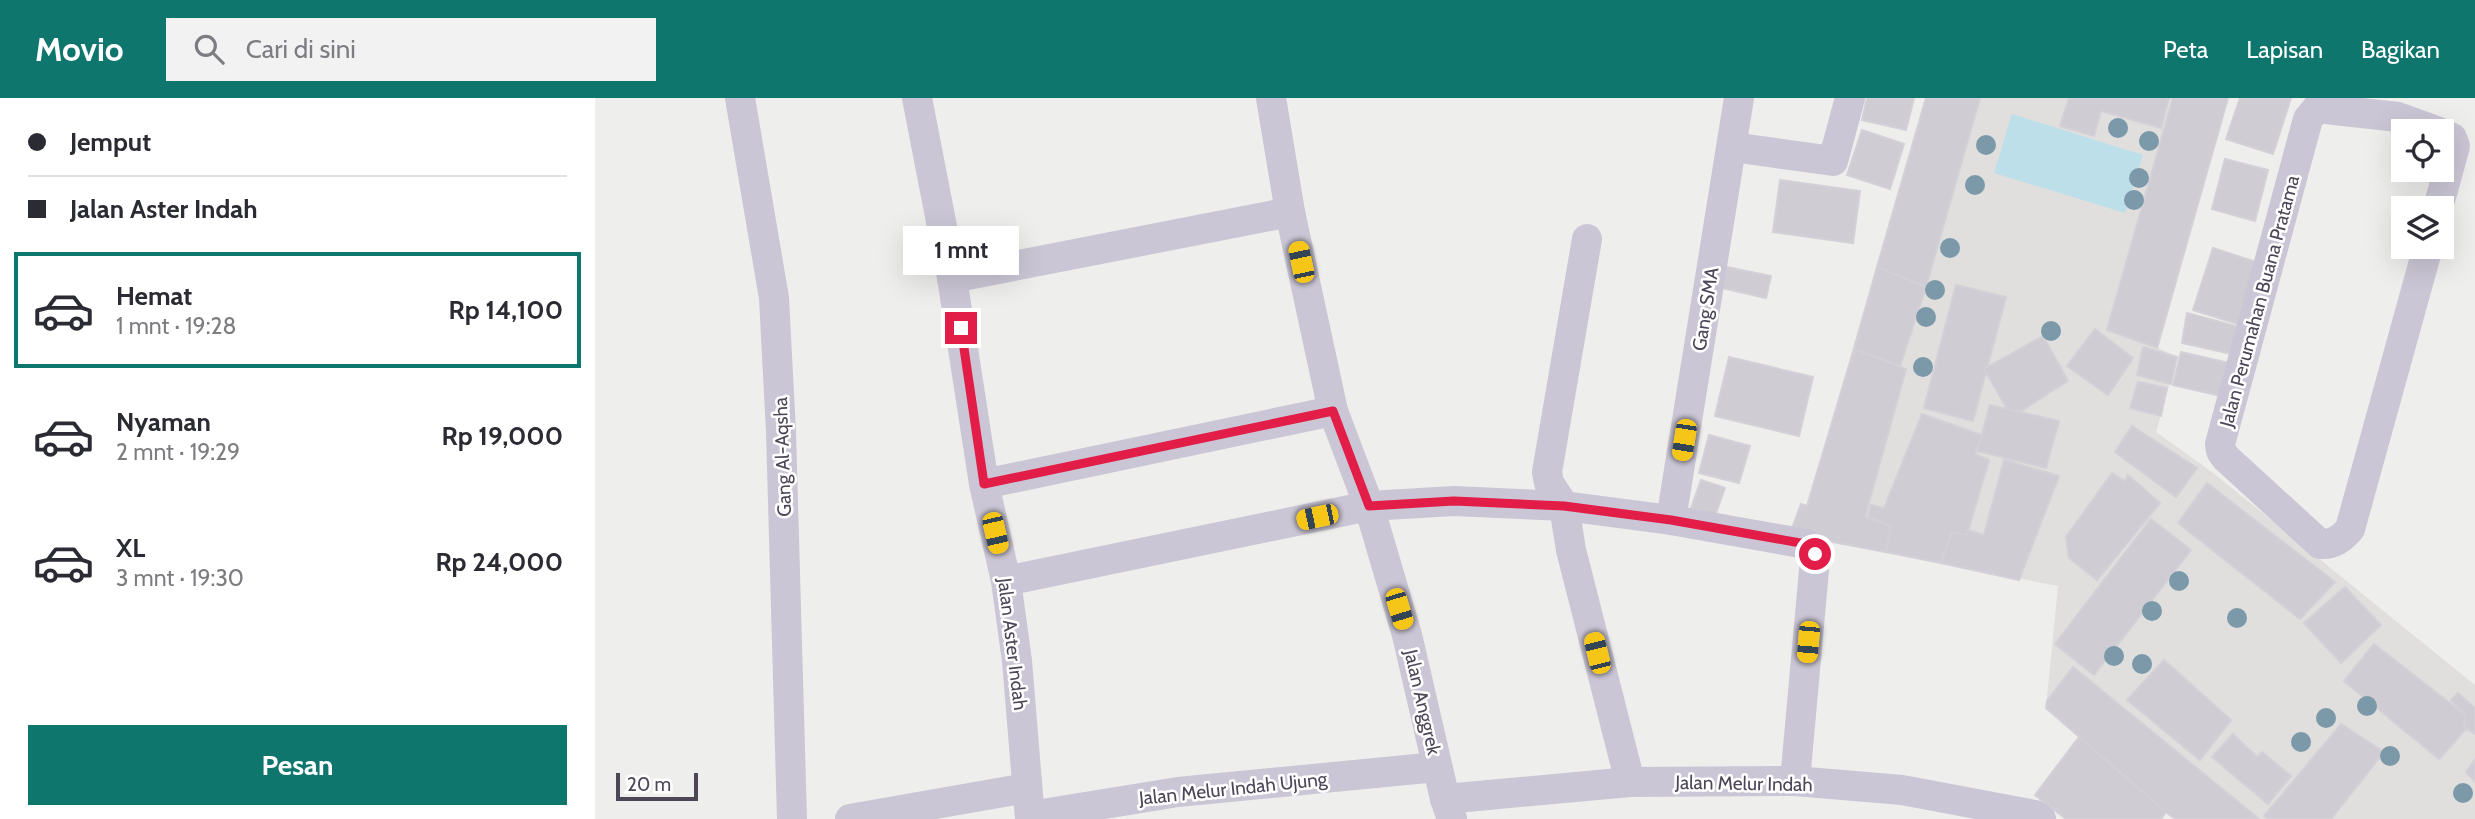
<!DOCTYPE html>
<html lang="id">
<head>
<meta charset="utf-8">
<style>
	:root { --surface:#fff; --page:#f2f2f3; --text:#2b2b33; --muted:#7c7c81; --line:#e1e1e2; --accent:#0f766e }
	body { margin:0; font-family:Cabin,sans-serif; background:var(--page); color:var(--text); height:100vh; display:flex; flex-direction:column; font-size:26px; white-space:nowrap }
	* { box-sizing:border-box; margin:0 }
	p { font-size:23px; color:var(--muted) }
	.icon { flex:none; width:38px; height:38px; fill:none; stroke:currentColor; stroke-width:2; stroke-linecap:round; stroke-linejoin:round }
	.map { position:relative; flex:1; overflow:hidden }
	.drawer { display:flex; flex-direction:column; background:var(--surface); width:595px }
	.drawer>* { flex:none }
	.banner { display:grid; align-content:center; height:154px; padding:0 28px; background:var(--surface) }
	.buttons { position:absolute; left:1796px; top:21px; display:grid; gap:14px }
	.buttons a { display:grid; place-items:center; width:63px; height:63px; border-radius:0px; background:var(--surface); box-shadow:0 7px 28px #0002; font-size:35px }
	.scale { position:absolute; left:21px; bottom:18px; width:82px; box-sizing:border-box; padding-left:7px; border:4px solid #4c4657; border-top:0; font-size:19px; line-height:24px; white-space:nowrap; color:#4c4657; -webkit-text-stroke:5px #fff; paint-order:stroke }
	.end { position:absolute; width:32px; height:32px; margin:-16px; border:9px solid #e11d48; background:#fff; box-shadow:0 0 0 4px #fff }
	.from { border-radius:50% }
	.bubble { position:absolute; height:49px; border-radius:0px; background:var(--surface); box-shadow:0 7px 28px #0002; font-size:23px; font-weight:700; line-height:49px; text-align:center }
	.car { position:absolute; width:21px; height:42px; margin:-21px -10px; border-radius:9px; box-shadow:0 0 5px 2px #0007; background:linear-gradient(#f5c518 24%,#345 0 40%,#f5c518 0 76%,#345 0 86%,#f5c518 0) }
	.banner b { display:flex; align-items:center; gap:24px; height:66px; font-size:26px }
	.banner b+b { border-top:2px solid var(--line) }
	.banner i { width:18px; height:18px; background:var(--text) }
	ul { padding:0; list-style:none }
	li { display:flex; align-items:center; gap:21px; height:116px; margin:0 14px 10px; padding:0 14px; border:4px solid transparent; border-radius:0px }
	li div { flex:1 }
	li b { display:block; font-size:26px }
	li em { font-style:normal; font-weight:700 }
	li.active { border-color:var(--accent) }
	li>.icon { width:63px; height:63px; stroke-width:1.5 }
	.primary-button { display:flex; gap:14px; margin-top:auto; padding:14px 28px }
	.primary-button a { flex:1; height:80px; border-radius:0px; background:var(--accent); color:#fff; font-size:28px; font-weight:700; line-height:80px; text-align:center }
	header { display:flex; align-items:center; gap:42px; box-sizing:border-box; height:98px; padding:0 35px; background:var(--accent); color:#fff }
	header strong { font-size:33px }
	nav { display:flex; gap:38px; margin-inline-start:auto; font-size:24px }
	.search { width:490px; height:63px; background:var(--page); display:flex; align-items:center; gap:18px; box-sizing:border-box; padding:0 24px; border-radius:0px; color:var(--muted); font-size:26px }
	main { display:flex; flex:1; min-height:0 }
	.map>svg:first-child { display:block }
	.education { fill:#e0dfdd }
	.green { fill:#bcdfea }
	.building { fill:#d0ccd3; stroke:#d4d0d7; stroke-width:2 }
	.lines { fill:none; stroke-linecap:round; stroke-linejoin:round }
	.street { stroke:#cbc6d5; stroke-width:30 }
	.tree { fill:#7b99a9 }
	.route { stroke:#e11d48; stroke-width:9 }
	.labels { text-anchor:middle; stroke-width:5; stroke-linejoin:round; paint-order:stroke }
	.street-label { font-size:19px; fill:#4c4657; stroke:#fff }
</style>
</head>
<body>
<header>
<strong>Movio</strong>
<div class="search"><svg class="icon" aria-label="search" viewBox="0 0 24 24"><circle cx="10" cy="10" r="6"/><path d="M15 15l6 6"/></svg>Cari di sini</div>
<nav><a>Peta</a><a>Lapisan</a><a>Bagikan</a></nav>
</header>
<main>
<section class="drawer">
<div class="banner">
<b><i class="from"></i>Jemput</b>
<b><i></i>Jalan Aster Indah</b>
</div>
<ul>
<li class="active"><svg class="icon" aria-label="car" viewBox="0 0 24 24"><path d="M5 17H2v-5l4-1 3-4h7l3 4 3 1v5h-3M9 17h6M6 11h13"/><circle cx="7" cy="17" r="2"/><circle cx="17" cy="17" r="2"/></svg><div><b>Hemat</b><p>1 mnt · 19:28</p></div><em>Rp 14,100</em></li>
<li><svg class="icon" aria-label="car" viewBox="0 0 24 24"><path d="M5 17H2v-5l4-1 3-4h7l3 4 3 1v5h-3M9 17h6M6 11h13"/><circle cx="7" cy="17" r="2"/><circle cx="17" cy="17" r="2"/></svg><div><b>Nyaman</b><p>2 mnt · 19:29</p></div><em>Rp 19,000</em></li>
<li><svg class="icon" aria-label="car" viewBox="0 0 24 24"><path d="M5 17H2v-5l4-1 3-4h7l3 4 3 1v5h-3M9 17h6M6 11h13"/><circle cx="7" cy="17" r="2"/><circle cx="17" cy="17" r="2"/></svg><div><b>XL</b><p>3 mnt · 19:30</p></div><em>Rp 24,000</em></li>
</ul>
<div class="primary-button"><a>Pesan</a></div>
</section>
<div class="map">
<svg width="1880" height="721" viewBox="0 0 1880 721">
	<rect width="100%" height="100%" fill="#eeeeec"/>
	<!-- education -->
	<path class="education" d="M1331,0H1633L1563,250L1582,259L1561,334L1617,374L1880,587V721H1580L1451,610L1463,488L1195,436L1206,406L1212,407Z"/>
	<!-- green -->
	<path class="green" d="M1417,16L1548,57L1530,115L1399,75Z"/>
	<!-- building -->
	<g class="building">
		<path d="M1272,0H1319L1311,32L1267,22Z"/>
		<path d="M1331,0H1385L1331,189L1282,169Z"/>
		<path d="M1474,0H1473H1574L1566,30L1506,13L1499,38L1465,28Z"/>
		<path d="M1578,0H1633L1562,250L1512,232Z"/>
		<path d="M1645,0H1696L1678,56L1631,41Z"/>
		<path d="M1267,32L1309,46L1295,91L1252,77Z"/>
		<path d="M1630,61L1673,72L1660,123L1617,111Z"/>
		<path d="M1185,82L1265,93L1258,145L1178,134Z"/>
		<path d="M1618,150L1667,166L1646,227L1598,212Z"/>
		<path d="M1132,169L1176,178L1171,200L1127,190Z"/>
		<path d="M1282,169L1331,189L1305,268L1259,251Z"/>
		<path d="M1361,187L1411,199L1378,323L1329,310Z"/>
		<path d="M1592,215L1644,229L1637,256L1587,245Z"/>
		<path d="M1500,231L1538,260L1513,297L1472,268Z"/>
		<path d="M1448,238L1473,283L1417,319L1389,271Z"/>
		<path d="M1548,249L1582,259L1576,286L1542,277Z"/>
		<path d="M1259,251L1311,271L1270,419L1296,428L1291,454L1195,436L1206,406L1212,408Z"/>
		<path d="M1586,254L1634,265L1626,298L1578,287Z"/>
		<path d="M1134,259L1218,279L1204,338L1120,318Z"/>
		<path d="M1543,284L1572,290L1566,318L1535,310Z"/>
		<path d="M1395,307L1464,323L1451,370L1382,353Z"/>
		<path d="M1327,316L1387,337L1380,356L1394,362L1372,437L1357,434L1346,465L1291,454L1296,428L1273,419L1276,407L1289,410Z"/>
		<path d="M1537,328L1602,370L1581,399L1520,354Z"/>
		<path d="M1114,337L1155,348L1144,385L1104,375Z"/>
		<path d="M1409,362L1464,378L1424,482L1346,465L1357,434L1372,437L1373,432L1389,437Z"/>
		<path d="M1517,375L1530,383L1533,377L1565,405L1502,482L1474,460L1471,439Z"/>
		<path d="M1106,382L1130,390L1120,418L1096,410Z"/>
		<path d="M1612,385L1740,484L1705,521L1583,425Z"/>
		<path d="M1556,421L1596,452L1499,577L1460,546Z"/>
		<path d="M1750,489L1786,527L1746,565L1709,525Z"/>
		<path d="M1779,546L1870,617L1869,629L1871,631L1844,661L1749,583Z"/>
		<path d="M1569,562L1636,622L1605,662L1532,602Z"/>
		<path d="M1478,569L1664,721H1580L1571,714L1451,610L1452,603Z"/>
		<path d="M1863,595L1880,610V636L1869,629L1870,617L1856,602Z"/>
		<path d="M1746,626L1789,654L1736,721H1674L1669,718Z"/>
		<path d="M1638,636L1662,659L1667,654L1696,678L1673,706L1617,659Z"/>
		<path d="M1484,639L1571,714L1566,721H1471L1440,697Z"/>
		<path d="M1880,661V684L1871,674Z"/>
	</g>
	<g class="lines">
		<!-- street -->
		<g class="street">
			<path d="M145,0L179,200L186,334L197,721"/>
			<path d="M322,0L357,180L389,386L411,483L422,563L435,721"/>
			<path d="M676,0L695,114L738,313L774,408L812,537L850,701L857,721"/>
			<path d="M1137,49L1238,63L1255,0"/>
			<path d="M1843,110L1860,48L1857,40L1846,35"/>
			<path d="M992,141L952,374L954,385L969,408L976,452L1035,684"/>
			<path d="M1833,149L1755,431C1746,441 1738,447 1725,446L1631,360L1626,353L1625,346L1713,21L1722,10L1803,19L1842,33"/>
			<path d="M357,180L695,114"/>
			<path d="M389,386L738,313"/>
			<path d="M1076,422L1144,0"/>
			<path d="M411,483L774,408L859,403L969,408L1076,422L1211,446L1216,450L1220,461L1200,683"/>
			<path d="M850,701L1035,684L1200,683L1307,692L1440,717L1446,721"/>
			<path d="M435,718L583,694L842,669"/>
			<path d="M255,721L431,690"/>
		</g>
	</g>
	<!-- trees -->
	<g class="tree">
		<circle cx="1523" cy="30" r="10"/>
		<circle cx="1554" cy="43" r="10"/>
		<circle cx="1391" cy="47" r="10"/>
		<circle cx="1544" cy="80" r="10"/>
		<circle cx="1380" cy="87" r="10"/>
		<circle cx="1539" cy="102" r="10"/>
		<circle cx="1355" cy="150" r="10"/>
		<circle cx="1340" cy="192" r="10"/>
		<circle cx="1331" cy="219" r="10"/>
		<circle cx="1456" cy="233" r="10"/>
		<circle cx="1328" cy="269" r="10"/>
		<circle cx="1584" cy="483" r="10"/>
		<circle cx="1557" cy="513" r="10"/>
		<circle cx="1642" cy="520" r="10"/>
		<circle cx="1519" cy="558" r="10"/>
		<circle cx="1547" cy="566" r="10"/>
		<circle cx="1772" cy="608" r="10"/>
		<circle cx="1731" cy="620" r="10"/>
		<circle cx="1706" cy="644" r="10"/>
		<circle cx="1795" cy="658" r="10"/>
		<circle cx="1868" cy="695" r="10"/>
	</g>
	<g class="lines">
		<!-- route -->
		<path class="route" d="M366,230L389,386L738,313L774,408L859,403L969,408L1076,422L1211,446L1220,456"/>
	</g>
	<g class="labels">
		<!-- street labels -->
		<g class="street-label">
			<text transform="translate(1664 203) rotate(-75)" y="7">Jalan Perumahan Buana Pratama</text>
			<text transform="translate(1110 211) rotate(-81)" y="7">Gang SMA</text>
			<text transform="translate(187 359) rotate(-92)" y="7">Gang Al-Aqsha</text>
			<text transform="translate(418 546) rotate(83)" y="7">Jalan Aster Indah</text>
			<text transform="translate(828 604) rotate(77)" y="7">Jalan Anggrek</text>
			<text transform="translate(1149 685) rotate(1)" y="7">Jalan Melur Indah</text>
			<text transform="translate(638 690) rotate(-6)" y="7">Jalan Melur Indah Ujung</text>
		</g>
	</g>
</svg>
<div class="buttons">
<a><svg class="icon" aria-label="locate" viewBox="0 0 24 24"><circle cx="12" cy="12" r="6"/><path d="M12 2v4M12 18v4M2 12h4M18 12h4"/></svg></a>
<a><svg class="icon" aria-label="layers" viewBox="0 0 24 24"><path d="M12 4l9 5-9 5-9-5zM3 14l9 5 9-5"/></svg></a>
</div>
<div class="scale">20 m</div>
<i class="end from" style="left:1220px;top:456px"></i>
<i class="end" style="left:366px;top:230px"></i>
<div class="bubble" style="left:308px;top:128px;width:116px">1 mnt</div>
<i class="car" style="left:706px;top:164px;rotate:348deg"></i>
<i class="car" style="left:1089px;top:342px;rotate:189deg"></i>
<i class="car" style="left:722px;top:419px;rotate:258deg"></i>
<i class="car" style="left:400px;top:435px;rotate:167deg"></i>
<i class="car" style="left:804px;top:511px;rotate:163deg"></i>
<i class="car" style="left:1213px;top:544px;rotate:185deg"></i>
<i class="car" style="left:1002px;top:555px;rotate:346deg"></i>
</div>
</main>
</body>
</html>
